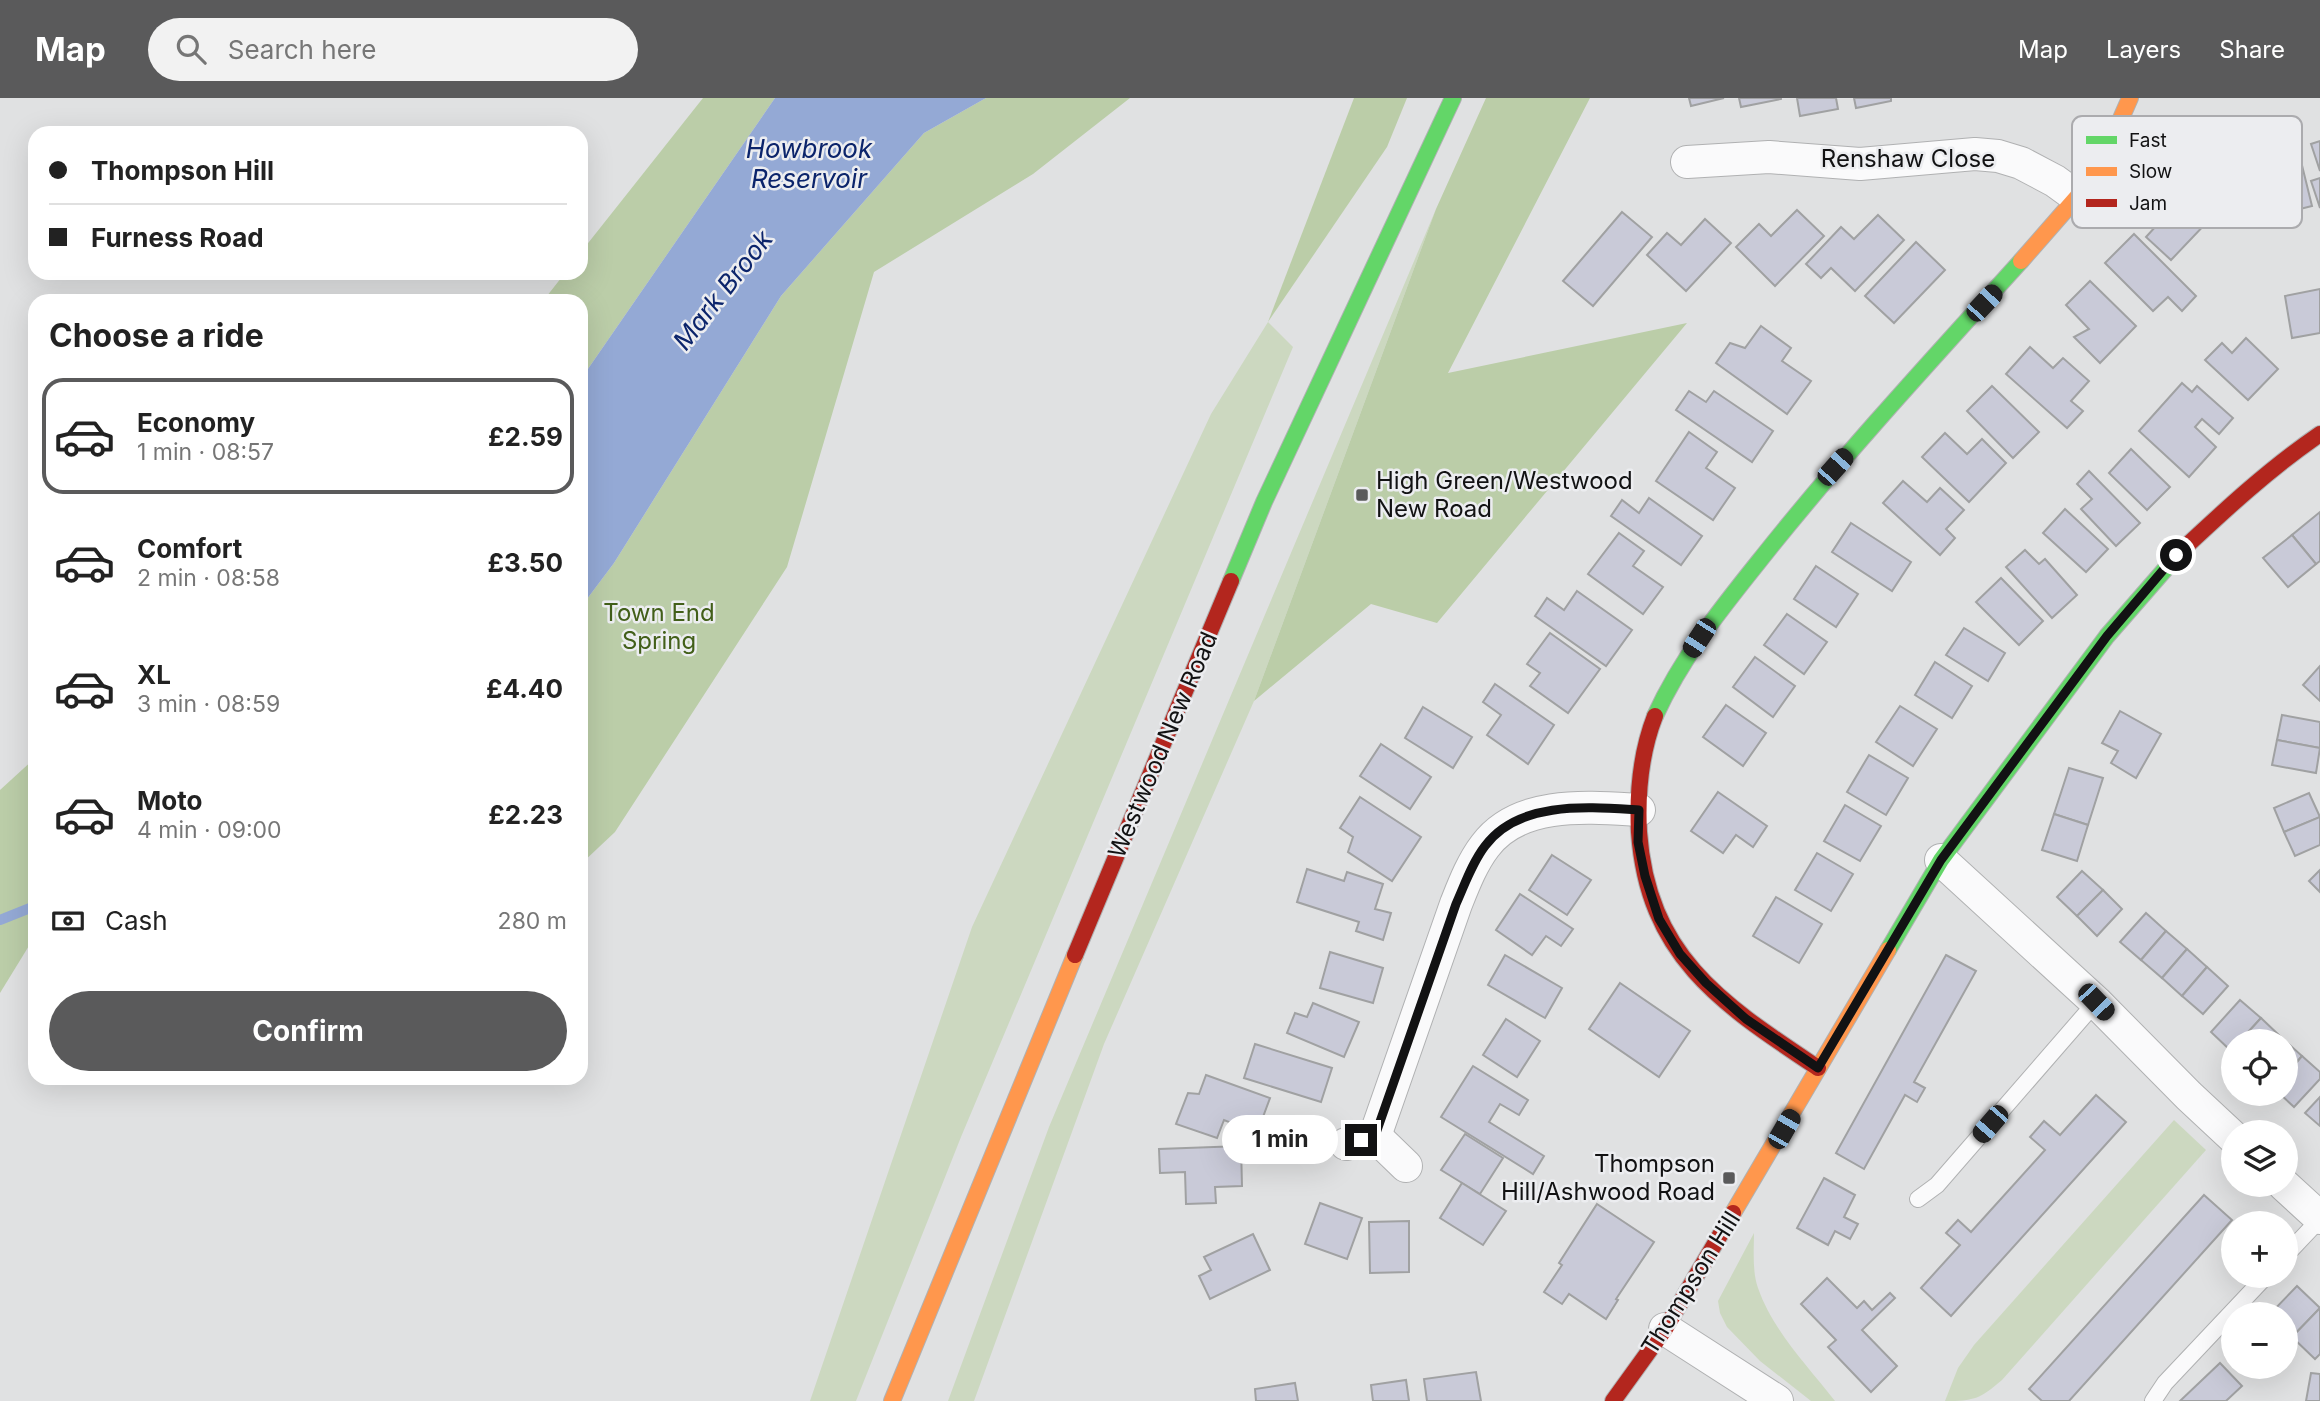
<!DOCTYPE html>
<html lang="en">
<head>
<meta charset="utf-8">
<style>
	:root { --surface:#fff; --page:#f2f2f2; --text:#222; --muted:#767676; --line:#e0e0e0; --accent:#5a5a5b }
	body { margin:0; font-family:Inter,sans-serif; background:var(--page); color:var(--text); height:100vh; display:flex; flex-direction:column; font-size:26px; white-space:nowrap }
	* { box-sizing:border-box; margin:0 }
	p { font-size:23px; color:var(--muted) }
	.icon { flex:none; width:38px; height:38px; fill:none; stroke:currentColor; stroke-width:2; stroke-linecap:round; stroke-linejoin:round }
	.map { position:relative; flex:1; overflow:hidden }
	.panel { position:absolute; left:28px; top:196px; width:560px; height:791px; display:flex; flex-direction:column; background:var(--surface); border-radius:21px; box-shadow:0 7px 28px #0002 }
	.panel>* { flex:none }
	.guide { position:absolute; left:28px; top:28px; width:560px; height:154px; border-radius:21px; box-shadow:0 7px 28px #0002; display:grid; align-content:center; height:154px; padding:0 21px; background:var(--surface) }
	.controls { position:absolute; left:2221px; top:931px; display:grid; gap:14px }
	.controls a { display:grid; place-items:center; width:77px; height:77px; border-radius:50%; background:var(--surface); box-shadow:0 7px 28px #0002; font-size:35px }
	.end { position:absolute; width:32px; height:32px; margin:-16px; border:9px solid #121213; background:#fff; box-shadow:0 0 0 4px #fff }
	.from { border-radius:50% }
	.bubble { position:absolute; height:49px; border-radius:24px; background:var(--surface); box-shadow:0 7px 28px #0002; font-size:23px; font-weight:700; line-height:49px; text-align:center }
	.car { position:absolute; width:21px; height:42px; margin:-21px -10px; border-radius:9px; box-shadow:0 0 5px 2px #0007; background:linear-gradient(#222 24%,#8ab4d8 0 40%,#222 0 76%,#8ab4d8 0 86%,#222 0) }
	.guide b { display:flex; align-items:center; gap:24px; height:66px; font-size:26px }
	.guide b+b { border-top:2px solid var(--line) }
	.guide i { width:18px; height:18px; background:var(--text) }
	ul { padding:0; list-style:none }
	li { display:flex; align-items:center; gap:21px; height:116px; margin:0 14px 10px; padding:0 7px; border:4px solid transparent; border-radius:21px }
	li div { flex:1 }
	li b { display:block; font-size:26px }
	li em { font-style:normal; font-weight:700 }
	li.on { border-color:var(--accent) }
	li>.icon { width:63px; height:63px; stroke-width:1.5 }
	h2 { padding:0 21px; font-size:32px; line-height:84px }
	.pay { display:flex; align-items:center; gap:18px; height:77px; padding:0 21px; font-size:26px }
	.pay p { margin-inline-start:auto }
	.primary-button { display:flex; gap:14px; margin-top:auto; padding:14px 21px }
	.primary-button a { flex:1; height:80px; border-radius:42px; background:var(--accent); color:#fff; font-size:28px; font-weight:700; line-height:80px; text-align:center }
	header { display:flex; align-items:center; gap:42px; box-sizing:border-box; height:98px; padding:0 35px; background:var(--accent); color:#fff }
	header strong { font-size:33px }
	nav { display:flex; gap:38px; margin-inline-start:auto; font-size:24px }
	.search { width:490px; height:63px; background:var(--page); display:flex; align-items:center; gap:18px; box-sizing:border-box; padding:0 24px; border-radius:38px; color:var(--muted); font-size:26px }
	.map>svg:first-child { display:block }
	.green { fill:#ccd8c0 }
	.forest { fill:#bbcda8 }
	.water { fill:#94a9d5 }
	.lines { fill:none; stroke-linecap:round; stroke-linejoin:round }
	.stream { stroke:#94a9d5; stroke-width:10 }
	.building { fill:#c9cad8; stroke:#a0a1a2; stroke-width:2 }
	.lane-casing { stroke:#b0b1b2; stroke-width:18 }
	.street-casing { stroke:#b0b1b2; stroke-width:34 }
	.fast-casing { stroke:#b0b1b2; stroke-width:18 }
	.slow-casing { stroke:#b0b1b2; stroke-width:18 }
	.jam-casing { stroke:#b0b1b2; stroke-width:18 }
	.lane { stroke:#fafafb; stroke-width:16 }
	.street { stroke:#fafafb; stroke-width:32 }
	.fast { stroke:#63d668; stroke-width:16 }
	.slow { stroke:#ff974d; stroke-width:16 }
	.jam { stroke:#b3261e; stroke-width:16 }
	.route { stroke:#121213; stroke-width:9 }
	.poi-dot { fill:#5a5a5b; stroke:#ecedf0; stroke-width:2.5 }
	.labels { text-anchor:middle; stroke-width:5; stroke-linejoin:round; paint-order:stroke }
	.street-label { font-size:24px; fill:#121213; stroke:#ecedf0 }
	.poi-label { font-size:24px; fill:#121213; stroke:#ecedf0; text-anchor:start }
	.park-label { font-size:24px; fill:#425f19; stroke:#ecedf0 }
	.water-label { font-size:26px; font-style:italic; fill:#0b246b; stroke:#ecedf0 }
	.key { fill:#ecedf0; stroke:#ababae; stroke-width:2 }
	.key-label { font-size:19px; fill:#121213 }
</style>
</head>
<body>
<header>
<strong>Map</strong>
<div class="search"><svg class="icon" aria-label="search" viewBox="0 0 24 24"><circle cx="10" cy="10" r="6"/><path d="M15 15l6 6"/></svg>Search here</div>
<nav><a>Map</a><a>Layers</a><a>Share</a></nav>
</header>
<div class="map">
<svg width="2320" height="1303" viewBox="0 0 2320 1303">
	<rect width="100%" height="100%" fill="#e0e1e2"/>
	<!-- green -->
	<g class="green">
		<path d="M1436,111L1254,603L1104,946L974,1303H948L1049,1029Z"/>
		<path d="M1268,224L1293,249L961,1039L856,1303H810L972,829L1211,316Z"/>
		<path d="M2174,1022L2206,1052L2002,1282C1980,1301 1974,1303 1945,1303L1958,1270L1974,1247Z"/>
		<path d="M1754,1135C1754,1152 1752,1173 1758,1190C1773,1233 1808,1268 1835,1303H1811L1760,1263L1727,1229L1720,1215L1718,1203Z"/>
	</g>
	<!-- forest -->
	<g class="forest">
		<path d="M703,0H775L581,281V203H543L565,175H581V154Z"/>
		<path d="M986,0H1130L1033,76L874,174L787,469L615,734L581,766V509L614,465L781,198L924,35Z"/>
		<path d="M1354,0H1407L1387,49L1268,224Z"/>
		<path d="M1486,0H1590L1448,275L1687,225L1437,525L1371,506L1254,603L1436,111Z"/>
		<path d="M35,660V838L0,895V692Z"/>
	</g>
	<!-- water -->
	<path class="water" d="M775,0H986L924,35L781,198L614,465L581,509V281Z"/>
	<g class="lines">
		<!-- stream -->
		<path class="stream" d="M0,822L35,808"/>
	</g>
	<!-- building -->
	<g class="building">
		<path d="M1689,0H1724L1691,8Z"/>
		<path d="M1739,0H1781V1L1741,9Z"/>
		<path d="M1797,0H1836L1838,11L1800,18Z"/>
		<path d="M1854,0H1891V3L1856,10Z"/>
		<path d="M2320,43V73L2311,46Z"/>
		<path d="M2297,47L2312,108L2260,121L2252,90L2267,86L2260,56Z"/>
		<path d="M2158,74L2210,121L2171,162L2146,139L2157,127L2131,103Z"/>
		<path d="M2320,80V110L2311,83Z"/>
		<path d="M1797,112L1824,138L1775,188L1736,149L1759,126L1771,138Z"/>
		<path d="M1622,114L1652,139L1593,208L1563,183Z"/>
		<path d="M1878,117L1904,142L1855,193L1831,170L1821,180L1806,166L1841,129L1854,141Z"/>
		<path d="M1705,121L1731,145L1686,193L1647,157L1667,135L1681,147Z"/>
		<path d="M2134,136L2196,198L2182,213L2168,199L2153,213L2105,165Z"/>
		<path d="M1916,144L1945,172L1894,225L1865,198Z"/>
		<path d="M2090,183L2136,228L2100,265L2074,239L2089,231L2066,207Z"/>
		<path d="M2320,191V235L2292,240L2285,198Z"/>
		<path d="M1761,228L1791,250L1782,263L1811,283L1787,316L1716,265L1730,245L1745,250Z"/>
		<path d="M2246,240L2278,271L2248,302L2205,262L2222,245L2232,255Z"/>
		<path d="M2030,249L2053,270L2063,260L2089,283L2071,303L2083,313L2067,330L2006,276Z"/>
		<path d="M2182,285L2192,294L2197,288L2233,320L2219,336L2202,321L2195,329L2216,349L2189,379L2139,333Z"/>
		<path d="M1992,288L2039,334L2013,360L1967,313Z"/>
		<path d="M1689,293L1706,304L1714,293L1773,333L1752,364L1676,312Z"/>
		<path d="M1689,334L1717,354L1706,370L1735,390L1713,422L1656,383Z"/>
		<path d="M1945,335L1967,356L1982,341L2006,365L1969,404L1922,359Z"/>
		<path d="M2131,351L2170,389L2147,412L2109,375Z"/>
		<path d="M2089,373L2140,425L2116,448L2081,411L2092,401L2077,386Z"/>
		<path d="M1903,383L1927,404L1940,390L1964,412L1946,431L1955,440L1940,457L1883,405Z"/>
		<path d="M1649,400L1702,438L1681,467L1611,418L1622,402L1639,415Z"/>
		<path d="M2065,411L2108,451L2086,474L2043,435Z"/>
		<path d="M2320,414V463L2316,466L2292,437Z"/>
		<path d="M1851,425L1911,464L1892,493L1832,454Z"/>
		<path d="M1619,435L1644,453L1633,468L1663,489L1643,516L1588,476Z"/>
		<path d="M2292,437L2316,466L2288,489L2263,460Z"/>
		<path d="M2025,452L2039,466L2045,461L2077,497L2052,520L2006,469Z"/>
		<path d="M1816,468L1858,496L1836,529L1794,501Z"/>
		<path d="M2001,480L2043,523L2019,547L1976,504Z"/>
		<path d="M1577,493L1632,532L1606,568L1535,518L1547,500L1564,512Z"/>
		<path d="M1787,516L1827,544L1804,576L1764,547Z"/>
		<path d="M1964,530L2005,555L1988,583L1946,557Z"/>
		<path d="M1550,535L1600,571L1568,615L1530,588L1540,575L1527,566Z"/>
		<path d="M1755,559L1795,588L1773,619L1733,589Z"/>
		<path d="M1935,564L1972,588L1952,620L1915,597Z"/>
		<path d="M2320,568V603L2303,587Z"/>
		<path d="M1495,586L1554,627L1528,666L1487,637L1501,617L1483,604Z"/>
		<path d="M1726,607L1766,635L1743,668L1703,639Z"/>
		<path d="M1900,608L1937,631L1913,668L1876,644Z"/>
		<path d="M1423,609L1472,639L1453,670L1405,640Z"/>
		<path d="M2120,613L2161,636L2136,680L2111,665L2118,653L2102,645Z"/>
		<path d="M2282,617L2320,624V650L2277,642Z"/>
		<path d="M2277,642L2320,650L2316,675L2272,667Z"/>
		<path d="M1381,646L1431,679L1410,711L1360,678Z"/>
		<path d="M1869,657L1908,680L1886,717L1847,694Z"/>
		<path d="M2069,670L2103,680L2088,727L2054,716Z"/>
		<path d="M1718,694L1767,728L1753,749L1736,737L1723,755L1691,733Z"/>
		<path d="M2309,695L2320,719L2284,734L2274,710Z"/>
		<path d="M1360,699L1421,739L1392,783L1348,754L1353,739L1340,730Z"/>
		<path d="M1845,707L1881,728L1860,763L1824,743Z"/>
		<path d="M2054,716L2088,727L2077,763L2042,752Z"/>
		<path d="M2320,719V747L2295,758L2284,734Z"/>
		<path d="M1817,755L1853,776L1831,813L1795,792Z"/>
		<path d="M1552,757L1591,782L1567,817L1529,792Z"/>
		<path d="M1307,771L1344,783L1347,774L1383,786L1375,811L1391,815L1383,842L1356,833L1359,824L1297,804Z"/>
		<path d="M2320,772V794L2309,783Z"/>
		<path d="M2082,773L2103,792L2077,818L2057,799Z"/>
		<path d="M2103,792L2122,811L2097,838L2077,818Z"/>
		<path d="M1520,796L1573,831L1561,848L1546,838L1532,857L1496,832Z"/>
		<path d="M1776,799L1822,826L1799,865L1753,838Z"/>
		<path d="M2146,815L2166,833L2141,862L2120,844Z"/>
		<path d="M2166,833L2187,851L2162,880L2141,862Z"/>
		<path d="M2187,851L2207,869L2182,898L2162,880Z"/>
		<path d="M1330,854L1383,870L1373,905L1320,890Z"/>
		<path d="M1505,857L1562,890L1545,920L1488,887Z"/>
		<path d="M1946,857L1976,873L1914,984L1925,990L1917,1004L1905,997L1864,1071L1836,1055Z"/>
		<path d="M2207,869L2228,888L2203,916L2182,898Z"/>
		<path d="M1620,885L1690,933L1659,979L1589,931Z"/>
		<path d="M2240,902L2261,920L2240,943H2233L2231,953L2211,934Z"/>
		<path d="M1313,905L1359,924L1344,959L1287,935L1295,915L1307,919Z"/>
		<path d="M2261,920L2281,939L2277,943H2240Z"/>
		<path d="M1506,921L1540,943L1517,979L1483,957Z"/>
		<path d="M2281,939L2302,958L2286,977V943H2277Z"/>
		<path d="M1255,946L1332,970L1321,1004L1244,980Z"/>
		<path d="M2302,958L2320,974V981L2294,1009L2280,996H2286V977Z"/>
		<path d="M1473,968L1528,1002L1519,1017L1500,1006L1489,1024L1544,1058L1533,1076L1441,1019Z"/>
		<path d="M1206,977L1270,1000L1257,1035L1224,1022L1217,1040L1176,1026L1188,995L1199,996Z"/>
		<path d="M2096,997L2126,1024L1951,1218L1921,1190L1960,1147L1946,1135L1958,1122L1971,1134L2045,1052L2030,1039L2044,1023L2060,1037Z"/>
		<path d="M2320,999V1028L2305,1015Z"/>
		<path d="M1465,1036L1503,1060L1480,1096L1441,1072Z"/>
		<path d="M1241,1048L1242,1088L1215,1089L1216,1105L1186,1106L1185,1074L1160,1075L1159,1051Z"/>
		<path d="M1824,1080L1855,1097L1844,1119L1858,1126L1850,1141L1835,1133L1828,1147L1797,1130Z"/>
		<path d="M1462,1085L1506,1113L1483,1147L1440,1120Z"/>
		<path d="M2204,1097L2232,1122L2069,1303H2042L2029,1291Z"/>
		<path d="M1320,1105L1362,1120L1347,1161L1305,1146Z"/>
		<path d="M1597,1106L1654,1144L1616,1201L1618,1202L1606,1221L1569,1196L1562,1206L1544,1194L1562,1167L1559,1165Z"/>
		<path d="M1409,1123V1174L1370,1175L1369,1124Z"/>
		<path d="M1253,1136L1270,1172L1210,1201L1199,1178L1211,1172L1204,1159Z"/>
		<path d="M1827,1180L1857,1210L1864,1203L1872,1212L1890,1195L1895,1200L1862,1232L1897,1268L1871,1294L1828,1249L1836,1242L1801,1206Z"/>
		<path d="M2297,1188L2320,1210L2292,1239L2286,1233V1216H2270Z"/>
		<path d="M2320,1210V1256L2315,1261L2292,1239Z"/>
		<path d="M2220,1265L2242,1288L2226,1303H2180Z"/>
		<path d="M1476,1274L1481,1303H1427L1424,1281Z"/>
		<path d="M2311,1275L2320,1276V1303H2306Z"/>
		<path d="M1406,1282L1409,1303H1373L1371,1287Z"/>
		<path d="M1295,1285L1298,1303H1256L1255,1291Z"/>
	</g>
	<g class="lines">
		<!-- lane casing -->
		<g class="lane-casing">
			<g id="lane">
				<path d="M1918,1101L1937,1087L2096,904"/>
				<path d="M2286,1157L2320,1121"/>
				<path d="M2153,1303L2165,1285L2266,1178"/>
			</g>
		</g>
		<!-- street casing -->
		<g class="street-casing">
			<g id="street">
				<path d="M1687,64L1769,59L1860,66L1975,56L1998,58L2021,65L2055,83L2077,99"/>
				<path d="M1941,762L2096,904L2189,998L2233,1039"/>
				<path d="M1375,1038L1456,806C1464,786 1472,765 1485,748C1519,702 1589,709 1639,712"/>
				<path d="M1346,1046L1375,1038L1406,1068"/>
				<path d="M2284,1087L2320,1120"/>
				<path d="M1665,1231L1777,1303"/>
			</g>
		</g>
		<!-- fast casing -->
		<g class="fast-casing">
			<g id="fast">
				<path d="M1231,483L1264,404L1453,0"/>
				<path d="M1655,618C1684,554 1729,501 1772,447C1851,349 1937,256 2021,163"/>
				<path d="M1888,852L1941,762L2107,538L2181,453"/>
			</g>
		</g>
		<!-- slow casing -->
		<g class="slow-casing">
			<g id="slow">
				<path d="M2021,163L2077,99L2105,57L2130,0"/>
				<path d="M1733,1115L1888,852"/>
				<path d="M892,1303L1075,857"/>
			</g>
		</g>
		<!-- jam casing -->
		<g class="jam-casing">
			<g id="jam">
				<path d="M2181,453C2226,411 2269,371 2320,336"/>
				<path d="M1655,618C1641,654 1637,694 1639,734C1648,859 1722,906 1818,970"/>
				<path d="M1075,857L1231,483"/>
				<path d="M1613,1303L1665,1231L1733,1115"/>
			</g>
		</g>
		<!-- lane -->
		<use href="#lane" class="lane"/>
		<!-- street -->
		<use href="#street" class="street"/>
		<!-- fast -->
		<use href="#fast" class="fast"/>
		<!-- slow -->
		<use href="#slow" class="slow"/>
		<!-- jam -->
		<use href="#jam" class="jam"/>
	</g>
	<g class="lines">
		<!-- route -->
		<path class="route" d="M1361,1042L1375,1038L1456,806C1465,786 1472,765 1485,748C1519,702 1590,709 1639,712L1638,744L1645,778L1659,821L1680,856L1706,885L1746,921L1818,970L1941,762L2107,538L2176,457"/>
	</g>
	<!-- markers -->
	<g class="poi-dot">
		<rect x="1355" y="390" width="14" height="14" rx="3.5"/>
		<rect x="1722" y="1073" width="14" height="14" rx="3.5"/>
	</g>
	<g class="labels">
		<!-- street labels -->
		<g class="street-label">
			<text x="1908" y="69">Renshaw Close</text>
			<text transform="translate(1163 647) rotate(-67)" y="8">Westwood New Road</text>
			<text transform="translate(1691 1185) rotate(-58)" y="8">Thompson Hill</text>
		</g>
		<!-- poi labels -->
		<g class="poi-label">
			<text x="1376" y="391">High Green/Westwood<tspan x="1376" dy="28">New Road</tspan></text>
			<text x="1715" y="1074" text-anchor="end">Thompson<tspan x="1715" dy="28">Hill/Ashwood Road</tspan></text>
		</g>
		<!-- park labels -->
		<g class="park-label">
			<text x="659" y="523">Town End<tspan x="659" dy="28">Spring</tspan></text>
		</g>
		<!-- water labels -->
		<g class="water-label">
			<text x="809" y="60">Howbrook<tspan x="809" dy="30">Reservoir</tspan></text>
			<text transform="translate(723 192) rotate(-52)" y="9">Mark Brook</text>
		</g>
	</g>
	<!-- legend -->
	<rect x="2072" y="18" width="230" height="112" rx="10" class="key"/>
	<rect x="2086" y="38" width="31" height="8" fill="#63d668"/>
	<rect x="2086" y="69" width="31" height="9" fill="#ff974d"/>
	<rect x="2086" y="101" width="31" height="8" fill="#b3261e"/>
	<g class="key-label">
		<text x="2129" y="49">Fast</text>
		<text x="2129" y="80">Slow</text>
		<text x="2129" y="112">Jam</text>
	</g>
</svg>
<div class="controls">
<a><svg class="icon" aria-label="locate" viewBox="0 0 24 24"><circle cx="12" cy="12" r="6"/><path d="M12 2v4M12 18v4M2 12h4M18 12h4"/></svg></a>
<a><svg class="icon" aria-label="layers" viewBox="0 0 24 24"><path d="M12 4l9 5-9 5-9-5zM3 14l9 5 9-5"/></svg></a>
<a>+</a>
<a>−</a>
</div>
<i class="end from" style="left:2176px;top:457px"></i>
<i class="end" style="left:1361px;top:1042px"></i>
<div class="bubble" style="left:1222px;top:1017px;width:116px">1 min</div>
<i class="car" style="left:1984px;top:205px;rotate:43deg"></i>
<i class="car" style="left:1835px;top:369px;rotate:42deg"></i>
<i class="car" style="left:1699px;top:540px;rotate:213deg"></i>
<i class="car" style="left:2096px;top:904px;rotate:136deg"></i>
<i class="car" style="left:1990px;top:1026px;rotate:221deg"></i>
<i class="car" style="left:1784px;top:1031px;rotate:30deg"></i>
<div class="guide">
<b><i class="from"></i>Thompson Hill</b>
<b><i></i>Furness Road</b>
</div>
<section class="panel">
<h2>Choose a ride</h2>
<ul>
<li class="on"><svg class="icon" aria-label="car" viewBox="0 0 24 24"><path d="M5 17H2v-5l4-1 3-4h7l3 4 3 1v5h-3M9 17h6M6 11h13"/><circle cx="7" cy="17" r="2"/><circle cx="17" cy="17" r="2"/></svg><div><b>Economy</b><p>1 min · 08:57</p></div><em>£2.59</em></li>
<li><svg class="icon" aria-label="car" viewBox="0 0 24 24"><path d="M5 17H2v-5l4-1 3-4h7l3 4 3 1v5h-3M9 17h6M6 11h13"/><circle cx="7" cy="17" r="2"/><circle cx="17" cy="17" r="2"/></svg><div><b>Comfort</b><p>2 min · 08:58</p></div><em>£3.50</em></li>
<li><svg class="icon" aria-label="car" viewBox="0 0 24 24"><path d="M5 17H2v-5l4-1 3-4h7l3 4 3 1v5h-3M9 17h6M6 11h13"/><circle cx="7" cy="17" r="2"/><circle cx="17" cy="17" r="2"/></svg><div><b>XL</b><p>3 min · 08:59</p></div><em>£4.40</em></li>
<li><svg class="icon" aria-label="car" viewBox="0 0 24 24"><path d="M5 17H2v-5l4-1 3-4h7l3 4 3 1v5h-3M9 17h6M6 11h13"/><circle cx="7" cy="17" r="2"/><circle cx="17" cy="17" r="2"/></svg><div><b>Moto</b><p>4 min · 09:00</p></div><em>£2.23</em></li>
</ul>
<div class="pay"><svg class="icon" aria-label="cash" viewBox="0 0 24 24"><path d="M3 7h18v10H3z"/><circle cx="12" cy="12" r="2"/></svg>Cash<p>280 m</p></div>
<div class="primary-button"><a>Confirm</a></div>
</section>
</div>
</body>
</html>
